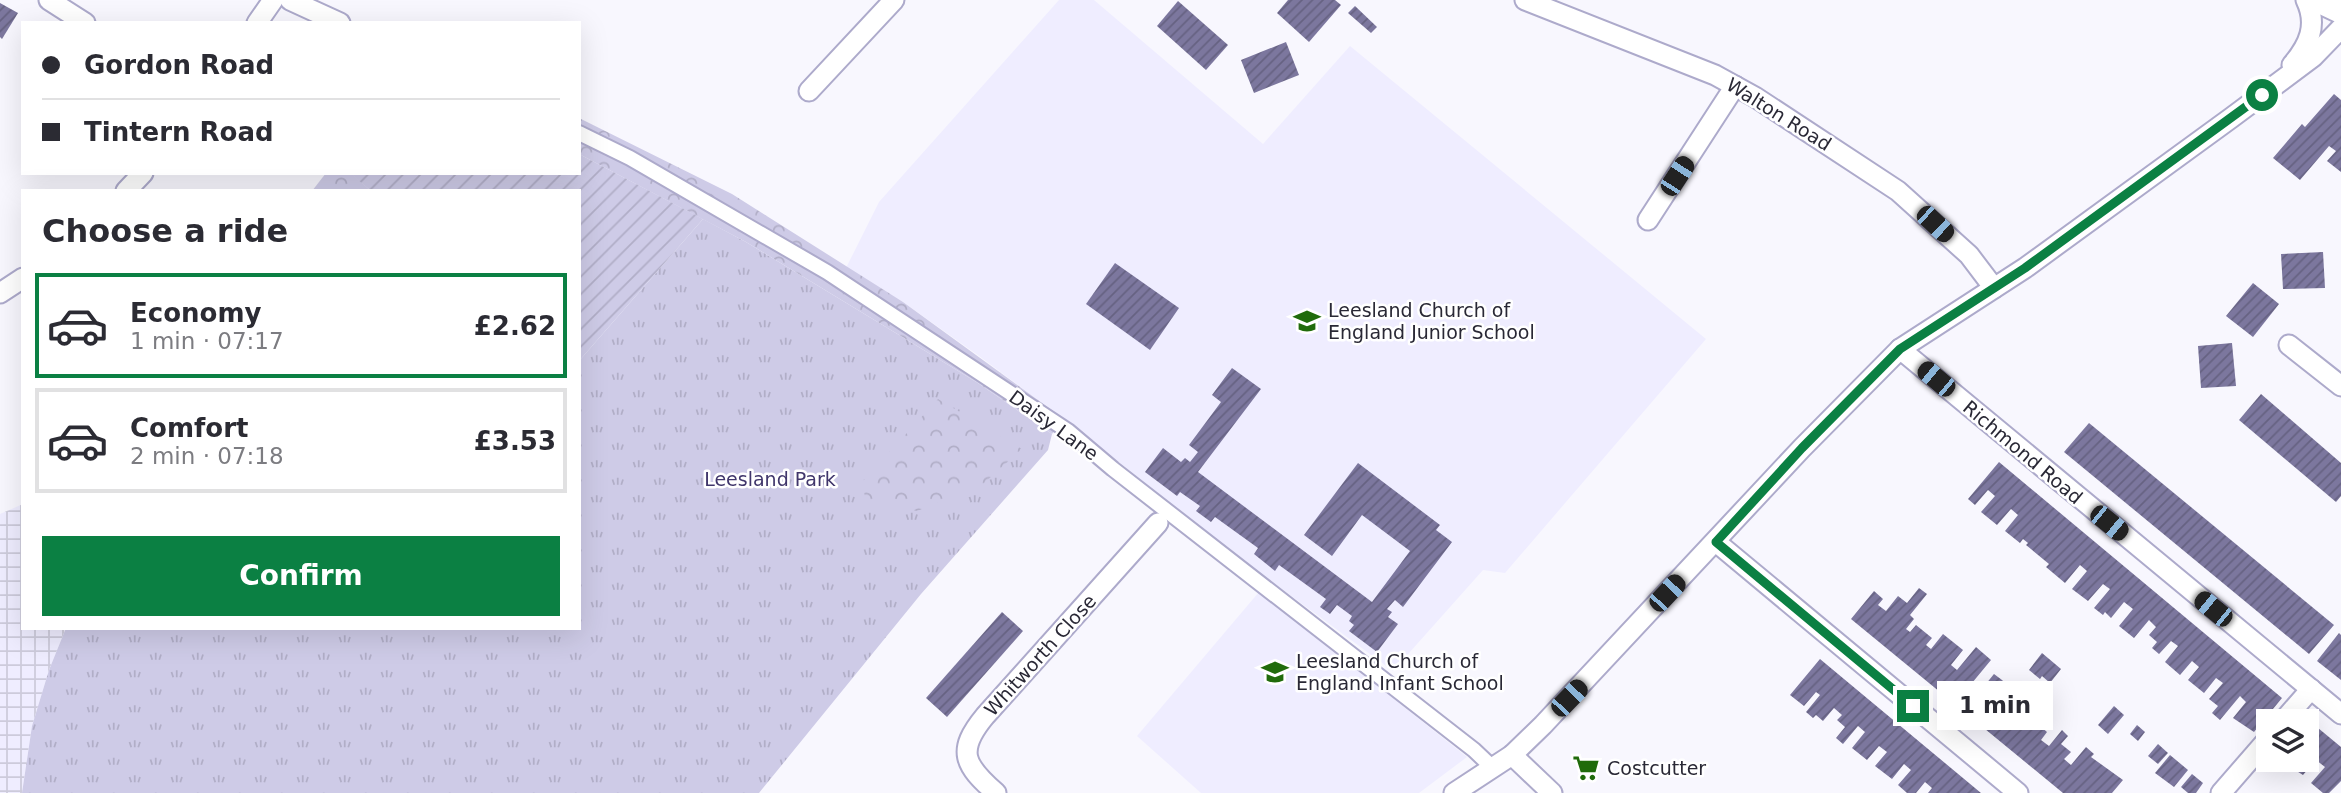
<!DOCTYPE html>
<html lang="en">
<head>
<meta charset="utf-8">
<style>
	:root { --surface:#fff; --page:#f7f7f7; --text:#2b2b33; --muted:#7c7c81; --line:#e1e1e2; --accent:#0b8043 }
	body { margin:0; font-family:"DejaVu Sans",sans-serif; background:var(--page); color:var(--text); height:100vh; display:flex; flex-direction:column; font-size:26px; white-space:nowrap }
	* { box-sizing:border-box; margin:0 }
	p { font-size:23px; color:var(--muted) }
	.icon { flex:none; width:38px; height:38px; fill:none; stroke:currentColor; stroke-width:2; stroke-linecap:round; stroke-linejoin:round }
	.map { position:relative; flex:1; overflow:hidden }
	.details { position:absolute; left:21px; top:189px; width:560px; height:441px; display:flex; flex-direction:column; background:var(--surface); border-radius:0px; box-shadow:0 7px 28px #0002 }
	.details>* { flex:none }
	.top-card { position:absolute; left:21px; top:21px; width:560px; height:154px; border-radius:0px; box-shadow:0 7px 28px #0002; display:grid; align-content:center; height:154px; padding:0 21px; background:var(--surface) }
	.controls { position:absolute; left:2256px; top:709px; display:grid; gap:14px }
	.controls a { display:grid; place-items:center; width:63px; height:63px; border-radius:0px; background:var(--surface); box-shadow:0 7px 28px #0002; font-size:35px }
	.end { position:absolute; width:32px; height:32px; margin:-16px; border:9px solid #0b8043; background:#fff; box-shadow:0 0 0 4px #fff }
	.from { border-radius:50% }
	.bubble { position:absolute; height:49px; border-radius:0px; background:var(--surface); box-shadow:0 7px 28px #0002; font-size:23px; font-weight:700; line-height:49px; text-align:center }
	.car { position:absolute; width:21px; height:42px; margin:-21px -10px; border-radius:9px; box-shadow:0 0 5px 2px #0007; background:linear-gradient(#222 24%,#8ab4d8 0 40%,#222 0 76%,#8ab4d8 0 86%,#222 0) }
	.top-card b { display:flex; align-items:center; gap:24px; height:66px; font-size:26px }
	.top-card b+b { border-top:2px solid var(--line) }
	.top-card i { width:18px; height:18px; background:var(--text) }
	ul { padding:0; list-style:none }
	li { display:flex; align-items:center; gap:21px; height:105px; margin:0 14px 10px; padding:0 7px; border:4px solid var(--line); border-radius:0px }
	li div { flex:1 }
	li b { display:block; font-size:26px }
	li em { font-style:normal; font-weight:700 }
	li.current { border-color:var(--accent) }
	li>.icon { width:63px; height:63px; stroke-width:1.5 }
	h2 { padding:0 21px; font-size:32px; line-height:84px }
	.action { display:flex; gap:14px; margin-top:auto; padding:14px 21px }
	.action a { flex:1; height:80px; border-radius:0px; background:var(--accent); color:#fff; font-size:28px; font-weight:700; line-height:80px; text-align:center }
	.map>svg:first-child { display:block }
	.built { fill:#efedff }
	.industrial { fill:url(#industrial-grid) }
	.grass { fill:url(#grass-tufts) }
	.forest { fill:url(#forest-crowns) }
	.garden { fill:url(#garden-furrows) }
	.building { fill:url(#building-hatch) }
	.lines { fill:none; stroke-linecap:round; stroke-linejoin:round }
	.pedestrian-casing { stroke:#adaacb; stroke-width:18 }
	.minor-casing { stroke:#adaacb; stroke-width:23 }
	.secondary-casing { stroke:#adaacb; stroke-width:30 }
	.pedestrian { stroke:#fff; stroke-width:14 }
	.minor { stroke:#fff; stroke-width:19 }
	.secondary { stroke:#fff; stroke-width:26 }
	.route { stroke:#0b8043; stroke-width:9 }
	.labels { text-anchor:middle; stroke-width:5; stroke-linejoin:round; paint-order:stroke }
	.street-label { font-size:19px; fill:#292835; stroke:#fff }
	.poi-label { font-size:19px; fill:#292835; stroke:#fff; text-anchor:start }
	.park-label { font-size:19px; fill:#40366b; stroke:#fff }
</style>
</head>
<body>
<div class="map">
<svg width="2341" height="793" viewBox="0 0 2341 793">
	<defs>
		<pattern id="industrial-grid" width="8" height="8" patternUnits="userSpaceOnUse" patternTransform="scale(1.75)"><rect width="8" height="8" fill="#efedff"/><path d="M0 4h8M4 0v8" fill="none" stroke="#cdcbdb"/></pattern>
		<pattern id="grass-tufts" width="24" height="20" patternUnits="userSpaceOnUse" patternTransform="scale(1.75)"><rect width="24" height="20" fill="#cecbe7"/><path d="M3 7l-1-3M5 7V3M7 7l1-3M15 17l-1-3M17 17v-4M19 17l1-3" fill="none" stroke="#b1aec7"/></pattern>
		<pattern id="forest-crowns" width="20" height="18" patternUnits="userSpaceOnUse" patternTransform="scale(1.75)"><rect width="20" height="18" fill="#cecbe7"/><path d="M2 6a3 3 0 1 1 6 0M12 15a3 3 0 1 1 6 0" fill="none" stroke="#b1aec7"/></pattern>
		<pattern id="garden-furrows" width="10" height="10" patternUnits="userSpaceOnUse" patternTransform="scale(1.75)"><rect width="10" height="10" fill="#cecbe7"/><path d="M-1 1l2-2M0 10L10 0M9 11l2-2" fill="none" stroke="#b1aec7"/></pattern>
		<pattern id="building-hatch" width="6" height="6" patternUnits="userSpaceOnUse" patternTransform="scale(1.75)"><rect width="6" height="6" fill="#7c779e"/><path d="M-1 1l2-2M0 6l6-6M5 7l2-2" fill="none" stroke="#666282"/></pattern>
	</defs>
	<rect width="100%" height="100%" fill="#f8f7fe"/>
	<!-- built -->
	<g class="built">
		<path d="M1059,0H1094L1263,144L1350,46L1706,339L1505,573L1483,570L1393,671L1248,564L1064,419L979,356L903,302L846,268L879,202Z"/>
		<path d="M1259,592L1467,757L1419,793H1201L1137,736Z"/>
	</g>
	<!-- industrial -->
	<path class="industrial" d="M23,504V628H66L49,670L32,726L22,793H0V514Z"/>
	<!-- grass -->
	<path class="grass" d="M703,219L746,242L978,383L1052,434L1048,450L921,594L759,793H22L32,726L49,670L66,628H579V361Z"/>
	<!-- forest -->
	<g class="forest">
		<path d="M579,118L732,194L903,302L1064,419L1052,434L978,383L746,242L579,154Z"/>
		<path d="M326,173H351L371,191H312Z"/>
		<path d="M938,399L1022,449L982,485L917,511L865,499L863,481Z"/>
	</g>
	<!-- garden -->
	<path class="garden" d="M579,154L703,219L579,361V191H371L350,173H579Z"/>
	<!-- building -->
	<g class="building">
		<path d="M1288,0H1335L1341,5L1309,42L1277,13Z"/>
		<path d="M1178,1L1228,45L1206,70L1157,26Z"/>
		<path d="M0,3L18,13L2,39L0,37Z"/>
		<path d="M1355,6L1377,27L1371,33L1348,13Z"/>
		<path d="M1286,42L1299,75L1254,93L1241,60Z"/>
		<path d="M2334,94L2341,100V172L2327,161L2336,151L2329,146L2300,180L2273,158L2302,124L2305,127Z"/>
		<path d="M2323,252L2325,288L2283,289L2281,254Z"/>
		<path d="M1115,263L1179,308L1150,350L1086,304Z"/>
		<path d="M2253,283L2279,304L2253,337L2226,316Z"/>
		<path d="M2232,343L2236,386L2201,388L2198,346Z"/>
		<path d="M1232,368L1261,389L1198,472L1372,602L1410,551L1362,515L1332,556L1304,535L1358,463L1440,525L1436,530L1452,542L1403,607L1395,600L1387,609L1392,612L1388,617L1398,624L1377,652L1349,631L1354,625L1349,621L1352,616L1337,605L1330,614L1320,607L1326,599L1279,565L1275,571L1254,554L1258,548L1215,517L1211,522L1196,511L1200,506L1180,492L1177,496L1145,472L1163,448L1181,462L1185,458L1190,462L1198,452L1189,445L1221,402L1212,395Z"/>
		<path d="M2261,394L2341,463V496L2336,502L2239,420Z"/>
		<path d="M2089,423L2334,625L2309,654L2064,452Z"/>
		<path d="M1999,462L2282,698L2254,732L2233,718L2246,702L2240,696L2220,720L2212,713L2218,706L2209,699L2223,683L2216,678L2204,693L2188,680L2199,667L2192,661L2180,675L2165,662L2178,646L2171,641L2159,654L2152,648L2157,642L2149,635L2156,627L2149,620L2134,638L2119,626L2133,609L2124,602L2111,618L2105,612L2103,615L2094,608L2110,589L2107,587L2103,584L2088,601L2072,589L2087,571L2080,565L2065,583L2046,567L2049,564L2026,545L2028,543L2023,539L2020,543L2005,531L2018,515L2011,509L1997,525L1981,512L1995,496L1988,490L1975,505L1968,499Z"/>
		<path d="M1919,588L1927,594L1910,615L1914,619L1906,629L1910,632L1916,625L1932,638L1926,645L1931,649L1943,634L1963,650L1951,665L1957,670L1976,647L1991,660L1972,683L1981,690L1994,674L2002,680L2009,687L1996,703L2003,709L2015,694L2030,707L2018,721L2026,728L2038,713L2046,720L2040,726L2047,732L2041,740L2049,746L2062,730L2068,736L2061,744L2071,752L2064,759L2071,765L2086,747L2094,754L2091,757L2123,780L2112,793H2063L1851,619L1874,591L1883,599L1878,605L1886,611L1898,596L1907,603Z"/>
		<path d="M1002,612L1023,631L947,717L926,698Z"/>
		<path d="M2339,633L2341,635V680L2317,661Z"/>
		<path d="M2042,653L2061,669L2050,683L2042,676L2040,679L2029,670Z"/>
		<path d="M1820,659L1868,699L1981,793H1928L1932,788L1925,782L1916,793H1907L1898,785L1911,770L1904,764L1892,779L1875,766L1887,752L1879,746L1867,760L1852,748L1865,732L1858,726L1843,744L1836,738L1845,727L1837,720L1842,715L1834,708L1823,721L1816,715L1813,718L1806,712L1820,695L1816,692L1804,706L1790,695Z"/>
		<path d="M2114,706L2124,715L2108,734L2098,725Z"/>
		<path d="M2312,723L2341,747V781L2329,793H2323L2311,783L2325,767L2316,760L2303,775L2285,764L2288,760H2306V730Z"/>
		<path d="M2137,725L2145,732L2138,741L2130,734Z"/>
		<path d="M2158,744L2168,753L2158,764L2148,756Z"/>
		<path d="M2170,755L2188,770L2174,787L2155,773Z"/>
		<path d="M2192,774L2203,783L2196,793H2188L2181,787Z"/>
	</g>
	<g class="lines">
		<!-- pedestrian casing -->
		<g class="pedestrian-casing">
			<path id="pedestrian" d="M579,133L630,158L827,272L1068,431L1113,469L1474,750L1493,768"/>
		</g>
		<!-- minor casing -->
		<g class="minor-casing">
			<g id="minor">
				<path d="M49,0L85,23"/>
				<path d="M290,0L340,23"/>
				<path d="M1525,0L1715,75L1755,97L1898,191L1969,255L1994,288"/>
				<path d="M257,23L273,0"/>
				<path d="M2292,65C2309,45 2318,25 2306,0"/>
				<path d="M809,91L894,0"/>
				<path d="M126,191L143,173"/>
				<path d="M1648,220L1735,86"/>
				<path d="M0,293L23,278"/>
				<path d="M2289,345L2341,386"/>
				<path d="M1900,349L2341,714"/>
				<path d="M1716,542L2018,793"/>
				<path d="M2283,721L2311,689"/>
				<path d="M1512,755L1552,793"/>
				<path d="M996,793C964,765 956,751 985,716L1158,523"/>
				<path d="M1454,793L1512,755L1543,725L1802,448L1900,349L2025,268L2231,118L2313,57L2341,28"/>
				<path d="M2221,793L2268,739"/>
			</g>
		</g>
		<!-- secondary casing -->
		<g class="secondary-casing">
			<path id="secondary" d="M2320,0L2341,10"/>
		</g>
		<!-- pedestrian -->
		<use href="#pedestrian" class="pedestrian"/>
		<!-- minor -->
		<use href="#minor" class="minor"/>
		<!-- secondary -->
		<use href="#secondary" class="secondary"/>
	</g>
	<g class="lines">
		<!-- route -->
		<path class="route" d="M1913,706L1716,542L1802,448L1900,349L2025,268L2262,95"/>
	</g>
	<!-- icons -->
	<defs>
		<g id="school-bare" transform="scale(2.1)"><path d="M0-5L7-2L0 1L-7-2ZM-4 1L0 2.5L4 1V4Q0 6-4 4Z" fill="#206b0b" stroke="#fff" stroke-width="2.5" paint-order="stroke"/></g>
		<g id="supermarket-bare" transform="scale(2.1)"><path d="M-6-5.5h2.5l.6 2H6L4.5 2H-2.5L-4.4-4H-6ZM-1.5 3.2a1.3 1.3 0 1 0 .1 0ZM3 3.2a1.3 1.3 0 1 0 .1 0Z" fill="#206b0b" stroke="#fff" stroke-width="2.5" paint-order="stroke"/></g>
	</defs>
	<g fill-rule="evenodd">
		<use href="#school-bare" x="1307" y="321"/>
		<use href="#school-bare" x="1275" y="672"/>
		<use href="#supermarket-bare" x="1586" y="768"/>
	</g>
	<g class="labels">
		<!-- street labels -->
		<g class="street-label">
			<text transform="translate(1779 114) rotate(32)" y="7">Walton Road</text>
			<text transform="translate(1054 425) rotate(36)" y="7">Daisy Lane</text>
			<text transform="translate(2023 452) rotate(40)" y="7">Richmond Road</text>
			<text transform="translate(1040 655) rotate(-48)" y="7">Whitworth Close</text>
		</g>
		<!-- poi labels -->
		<g class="poi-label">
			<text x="1328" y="317">Leesland Church of<tspan x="1328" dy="22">England Junior School</tspan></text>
			<text x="1296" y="668">Leesland Church of<tspan x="1296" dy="22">England Infant School</tspan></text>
			<text x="1607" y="775">Costcutter</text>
		</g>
		<!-- park labels -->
		<g class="park-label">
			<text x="770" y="486">Leesland Park</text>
		</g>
	</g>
</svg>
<div class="controls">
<a><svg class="icon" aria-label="layers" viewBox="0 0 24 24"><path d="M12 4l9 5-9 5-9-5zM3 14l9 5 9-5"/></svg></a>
</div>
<i class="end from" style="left:2262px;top:95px"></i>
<i class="end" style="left:1913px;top:706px"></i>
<div class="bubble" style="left:1937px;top:681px;width:116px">1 min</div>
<i class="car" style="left:1677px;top:176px;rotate:33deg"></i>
<i class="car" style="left:1935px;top:224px;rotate:133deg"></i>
<i class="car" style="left:1936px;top:379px;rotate:310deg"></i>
<i class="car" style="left:2109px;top:523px;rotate:129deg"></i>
<i class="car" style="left:1667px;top:593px;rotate:43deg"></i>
<i class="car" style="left:2213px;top:609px;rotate:309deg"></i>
<i class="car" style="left:1569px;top:698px;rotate:44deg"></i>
<div class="top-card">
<b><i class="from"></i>Gordon Road</b>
<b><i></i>Tintern Road</b>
</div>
<section class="details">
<h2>Choose a ride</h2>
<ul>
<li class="current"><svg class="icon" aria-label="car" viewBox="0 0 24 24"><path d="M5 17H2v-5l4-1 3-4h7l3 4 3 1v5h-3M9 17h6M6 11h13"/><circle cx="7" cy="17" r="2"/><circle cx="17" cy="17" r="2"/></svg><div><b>Economy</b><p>1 min · 07:17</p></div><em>£2.62</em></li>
<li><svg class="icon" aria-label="car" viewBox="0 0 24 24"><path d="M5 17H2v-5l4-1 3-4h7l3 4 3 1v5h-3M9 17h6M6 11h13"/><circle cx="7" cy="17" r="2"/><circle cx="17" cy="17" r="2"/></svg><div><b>Comfort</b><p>2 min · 07:18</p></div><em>£3.53</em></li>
</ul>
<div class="action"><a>Confirm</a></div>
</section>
</div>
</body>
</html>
